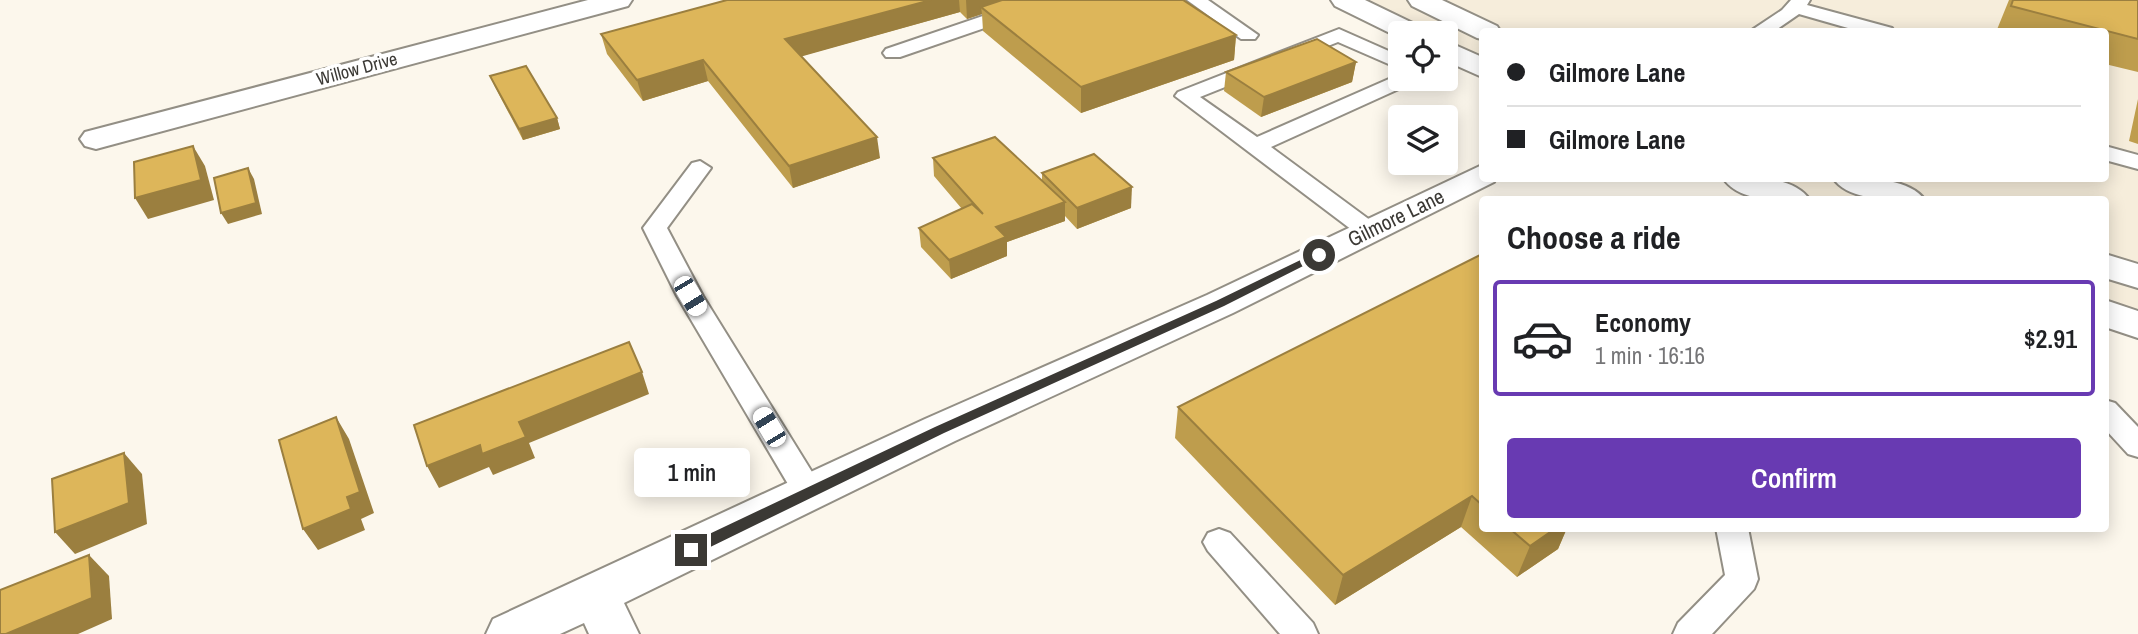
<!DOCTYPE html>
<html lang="en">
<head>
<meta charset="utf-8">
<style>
	:root { --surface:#fff; --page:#f6f6f6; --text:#202124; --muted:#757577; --line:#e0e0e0; --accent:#683ab2 }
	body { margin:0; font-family:"Archivo Narrow",sans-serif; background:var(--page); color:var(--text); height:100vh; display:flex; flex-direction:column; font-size:26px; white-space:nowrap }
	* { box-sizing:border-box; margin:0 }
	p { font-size:23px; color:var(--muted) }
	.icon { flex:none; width:38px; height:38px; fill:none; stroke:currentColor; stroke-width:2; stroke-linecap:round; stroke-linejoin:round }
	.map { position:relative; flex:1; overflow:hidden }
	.drawer { position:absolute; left:1479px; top:196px; width:630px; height:336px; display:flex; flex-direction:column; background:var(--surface); border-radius:7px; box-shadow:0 4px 18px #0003 }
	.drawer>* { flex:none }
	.guide { position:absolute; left:1479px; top:28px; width:630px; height:154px; border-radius:7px; box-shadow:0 4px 18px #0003; display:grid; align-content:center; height:154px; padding:0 28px; background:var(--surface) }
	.buttons { position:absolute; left:1388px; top:21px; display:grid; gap:14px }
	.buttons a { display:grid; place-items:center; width:70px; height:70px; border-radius:7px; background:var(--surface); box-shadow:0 4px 18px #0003; font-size:35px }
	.end { position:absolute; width:32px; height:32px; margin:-16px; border:9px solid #3b3935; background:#fff; box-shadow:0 0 0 4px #fff }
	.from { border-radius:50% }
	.bubble { position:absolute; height:49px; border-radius:7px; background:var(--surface); box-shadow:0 4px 18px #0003; font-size:23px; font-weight:600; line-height:49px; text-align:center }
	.car { position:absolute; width:21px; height:42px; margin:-21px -10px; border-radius:9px; box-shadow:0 0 5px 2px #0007; background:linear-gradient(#fff 24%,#345 0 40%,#fff 0 76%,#345 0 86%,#fff 0) }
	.guide b { display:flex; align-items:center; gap:24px; height:66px; font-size:26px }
	.guide b+b { border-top:2px solid var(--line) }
	.guide i { width:18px; height:18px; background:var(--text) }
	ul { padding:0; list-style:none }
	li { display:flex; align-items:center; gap:21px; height:116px; margin:0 14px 10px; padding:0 14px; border:4px solid transparent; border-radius:7px }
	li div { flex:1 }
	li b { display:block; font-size:26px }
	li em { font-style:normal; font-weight:600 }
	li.selected { border-color:var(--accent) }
	li>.icon { width:63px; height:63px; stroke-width:1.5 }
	h2 { padding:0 28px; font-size:32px; line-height:84px }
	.action { display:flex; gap:14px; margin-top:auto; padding:14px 28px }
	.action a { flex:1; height:80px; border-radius:7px; background:var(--accent); color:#fff; font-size:28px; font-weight:600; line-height:80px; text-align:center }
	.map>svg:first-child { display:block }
	.built { fill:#f6eddb }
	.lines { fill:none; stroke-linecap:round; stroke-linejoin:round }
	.lane-casing { stroke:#938f85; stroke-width:4 }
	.street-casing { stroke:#938f85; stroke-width:4 }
	.secondary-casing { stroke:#938f85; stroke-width:4 }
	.lane { fill:#fff; fill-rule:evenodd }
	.street { fill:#fff; fill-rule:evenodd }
	.secondary { fill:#fff; fill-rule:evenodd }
	.wall { fill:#be9d4d }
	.shaded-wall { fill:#9b7f3f }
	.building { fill:#ddb65a; stroke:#9b7f3f; stroke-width:2 }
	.route { fill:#3b3935 }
	.labels { text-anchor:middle; stroke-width:7; stroke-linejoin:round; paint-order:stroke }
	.far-street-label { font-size:18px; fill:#3b3935; stroke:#fff }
	.street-label { font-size:21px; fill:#3b3935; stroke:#fff }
</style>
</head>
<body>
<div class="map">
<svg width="2138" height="634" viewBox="0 0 2138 634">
	<rect width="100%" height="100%" fill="#fcf7ec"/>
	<!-- built -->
	<path class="built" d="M1344,0H2138V325L2105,313V200L1793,199L1739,179L2105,178V32H1482V68L1446,50V33H1411Z"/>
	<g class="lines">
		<!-- lane casing -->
		<g class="lane-casing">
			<g id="lane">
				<path d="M1030,0H1057L1054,4L900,57H886L883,53L886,49Z"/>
				<path d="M1187,0H1208L1258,35L1255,39H1241Z"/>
				<path d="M1791,0H1810L1807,5L1892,28L1894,32H1862L1799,14L1773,32H1749L1782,10Z"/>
				<path d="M1339,29L1400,56V69L1338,42L1200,97L1257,137L1398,75L1400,79H1415L1412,83L1271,147L1378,226L1381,231L1378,236H1360L1175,96L1178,92Z"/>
				<path d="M2105,146L2138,155V169L2105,160Z"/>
				<path d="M700,161L711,168L667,228L703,296L820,485L824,493L820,501L809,505L798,501L677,296L643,228L692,163Z"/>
				<path d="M2105,400L2115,403L2138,427V457L2128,454L2105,429Z"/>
				<path d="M1716,528H1748L1758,579L1754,589L1712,634H1673L1678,623L1725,575Z"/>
				<path d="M1219,529L1230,533L1313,623L1318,634H1280L1208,551L1203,542L1208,533Z"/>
			</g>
		</g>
		<!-- street casing -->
		<g class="street-casing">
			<g id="street">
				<path d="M588,0H632L628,6L107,146L96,149L85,146L80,139L85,132Z"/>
				<path d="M1482,165V178H1496L1494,182L1233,313L955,441L624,603L639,634H589L584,623L560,634H486L493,619L925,419L1207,295Z"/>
			</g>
		</g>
		<!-- secondary casing -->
		<g class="secondary-casing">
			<g id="secondary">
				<path d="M1331,0H1365L1421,27L1425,33H1400V38L1335,6Z"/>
				<path d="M1408,0H1442L1497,26L1501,32H1482V39L1477,38L1412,6Z"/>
				<path d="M1446,41L1482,57V77L1446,61Z"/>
				<path d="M1723,178C1749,178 1792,174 1810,200C1783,200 1740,204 1723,178Z"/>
				<path d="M1833,178C1859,178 1908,176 1925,200C1899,200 1849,203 1833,178Z"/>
				<path d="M2105,254L2138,264V288L2105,278Z"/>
				<path d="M2105,300L2138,311V338L2105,327Z"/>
			</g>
		</g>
		<!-- lane -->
		<use href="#lane" class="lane"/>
		<!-- street -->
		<use href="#street" class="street"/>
		<!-- secondary -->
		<use href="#secondary" class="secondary"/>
	</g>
	<!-- wall -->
	<g class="wall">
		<path d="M727,0H1183L1236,35L1234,60L1081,113L983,31L982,14L967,19L960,12L801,56L880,158L793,188L708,81L643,101L607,54L601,34Z"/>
		<path d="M2009,0H2138V72L2105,64V32H1996Z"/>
		<path d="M1356,62L1352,82L1261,117L1224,91L1226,72Z"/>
		<path d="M490,76L557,118L560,129L523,140L495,87Z"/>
		<path d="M2138,99V144L2129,141Z"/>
		<path d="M933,158L1042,181V173L1131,208L1077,229L1065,216V221L1007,242V256L951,279L921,247L919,228L962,209L934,176Z"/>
		<path d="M1482,254V528H1567L1558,549L1517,577L1461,527L1335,605L1175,438L1178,407Z"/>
	</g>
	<!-- shaded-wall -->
	<g class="shaded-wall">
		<path d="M931,0H959L960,12L789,60L785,39Z"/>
		<path d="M966,0H1010L981,7L982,14L967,19Z"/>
		<path d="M1236,35L1234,60L1081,113V87Z"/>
		<path d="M703,60L708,81L643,101L637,80Z"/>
		<path d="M1356,62L1352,82L1261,117L1264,97Z"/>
		<path d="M557,118L560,129L523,140L519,129Z"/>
		<path d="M877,137L880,158L793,188L789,166Z"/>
		<path d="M193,146L205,166L214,200L148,219L135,198Z"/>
		<path d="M248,168L254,179L262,214L228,224L221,213Z"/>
		<path d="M1132,187L1131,208L1077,229V208Z"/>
		<path d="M1065,202V221L1007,242V256L951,279L949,260L996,227Z"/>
		<path d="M642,372L649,394L529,443L535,458L493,475L489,467L439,488L427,466L480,445L519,422Z"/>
		<path d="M336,417L349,439L374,513L361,519L365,530L318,550L303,529L347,497Z"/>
		<path d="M124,453L142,474L147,524L75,554L55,532Z"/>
		<path d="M1472,496L1461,527L1335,605L1343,575Z"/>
		<path d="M1556,528H1567L1558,549L1517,577L1530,546Z"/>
		<path d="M89,555L109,576L112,619L78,634H6Z"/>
	</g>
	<!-- building -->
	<g class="building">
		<path d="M727,0H931L785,39L877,137L789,166L703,60L637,80L601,34Z"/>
		<path d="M1002,0H1183L1236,35L1081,87L981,7Z"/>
		<path d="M2013,0H2138V39L2011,6Z"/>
		<path d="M1317,39L1356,62L1264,97L1226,72Z"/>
		<path d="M526,66L557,118L519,129L490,76Z"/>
		<path d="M995,137L1065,202L996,227L1006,237L949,260L919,228L972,204L983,214L933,158Z"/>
		<path d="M193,146L201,180L135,198L134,162Z"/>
		<path d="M1094,154L1132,187L1077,208L1042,173Z"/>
		<path d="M248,168L256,203L221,213L214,178Z"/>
		<path d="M1482,254V505L1472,496L1343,575L1178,407Z"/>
		<path d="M629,342L642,372L519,422L526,437L482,454L480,445L427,466L414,425Z"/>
		<path d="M336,417L360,492L347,497L351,509L303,529L279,440Z"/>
		<path d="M124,453L129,503L55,532L52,479Z"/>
		<path d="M1509,528H1556L1530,546Z"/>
		<path d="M89,555L92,598L6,634H0V590Z"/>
	</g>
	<!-- route -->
	<path class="route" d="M1315,253L1325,255L1224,306L944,433L696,554L691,555L684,550L686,545L935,427L1216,301Z"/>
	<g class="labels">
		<!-- far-street labels -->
		<g class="far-street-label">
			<text transform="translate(357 69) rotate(-15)" y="6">Willow Drive</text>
		</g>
		<!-- street labels -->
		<g class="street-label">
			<text transform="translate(1396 218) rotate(-26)" y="7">Gilmore Lane</text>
		</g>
	</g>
</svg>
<div class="buttons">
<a><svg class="icon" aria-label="locate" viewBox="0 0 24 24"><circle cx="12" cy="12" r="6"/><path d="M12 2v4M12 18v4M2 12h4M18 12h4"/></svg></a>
<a><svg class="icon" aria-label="layers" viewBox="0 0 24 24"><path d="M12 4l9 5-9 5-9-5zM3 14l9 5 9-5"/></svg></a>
</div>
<i class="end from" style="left:1319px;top:255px"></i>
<i class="end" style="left:691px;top:550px"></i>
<div class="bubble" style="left:634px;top:448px;width:116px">1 min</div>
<i class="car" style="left:690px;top:296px;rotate:149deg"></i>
<i class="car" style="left:769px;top:427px;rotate:329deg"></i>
<div class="guide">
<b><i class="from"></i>Gilmore Lane</b>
<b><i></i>Gilmore Lane</b>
</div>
<section class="drawer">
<h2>Choose a ride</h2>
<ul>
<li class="selected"><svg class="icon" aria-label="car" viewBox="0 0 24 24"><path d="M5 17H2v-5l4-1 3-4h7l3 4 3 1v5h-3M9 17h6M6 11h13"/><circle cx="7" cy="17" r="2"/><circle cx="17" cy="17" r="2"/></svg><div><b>Economy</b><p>1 min · 16:16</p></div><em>$2.91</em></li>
</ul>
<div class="action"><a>Confirm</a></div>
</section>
</div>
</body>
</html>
